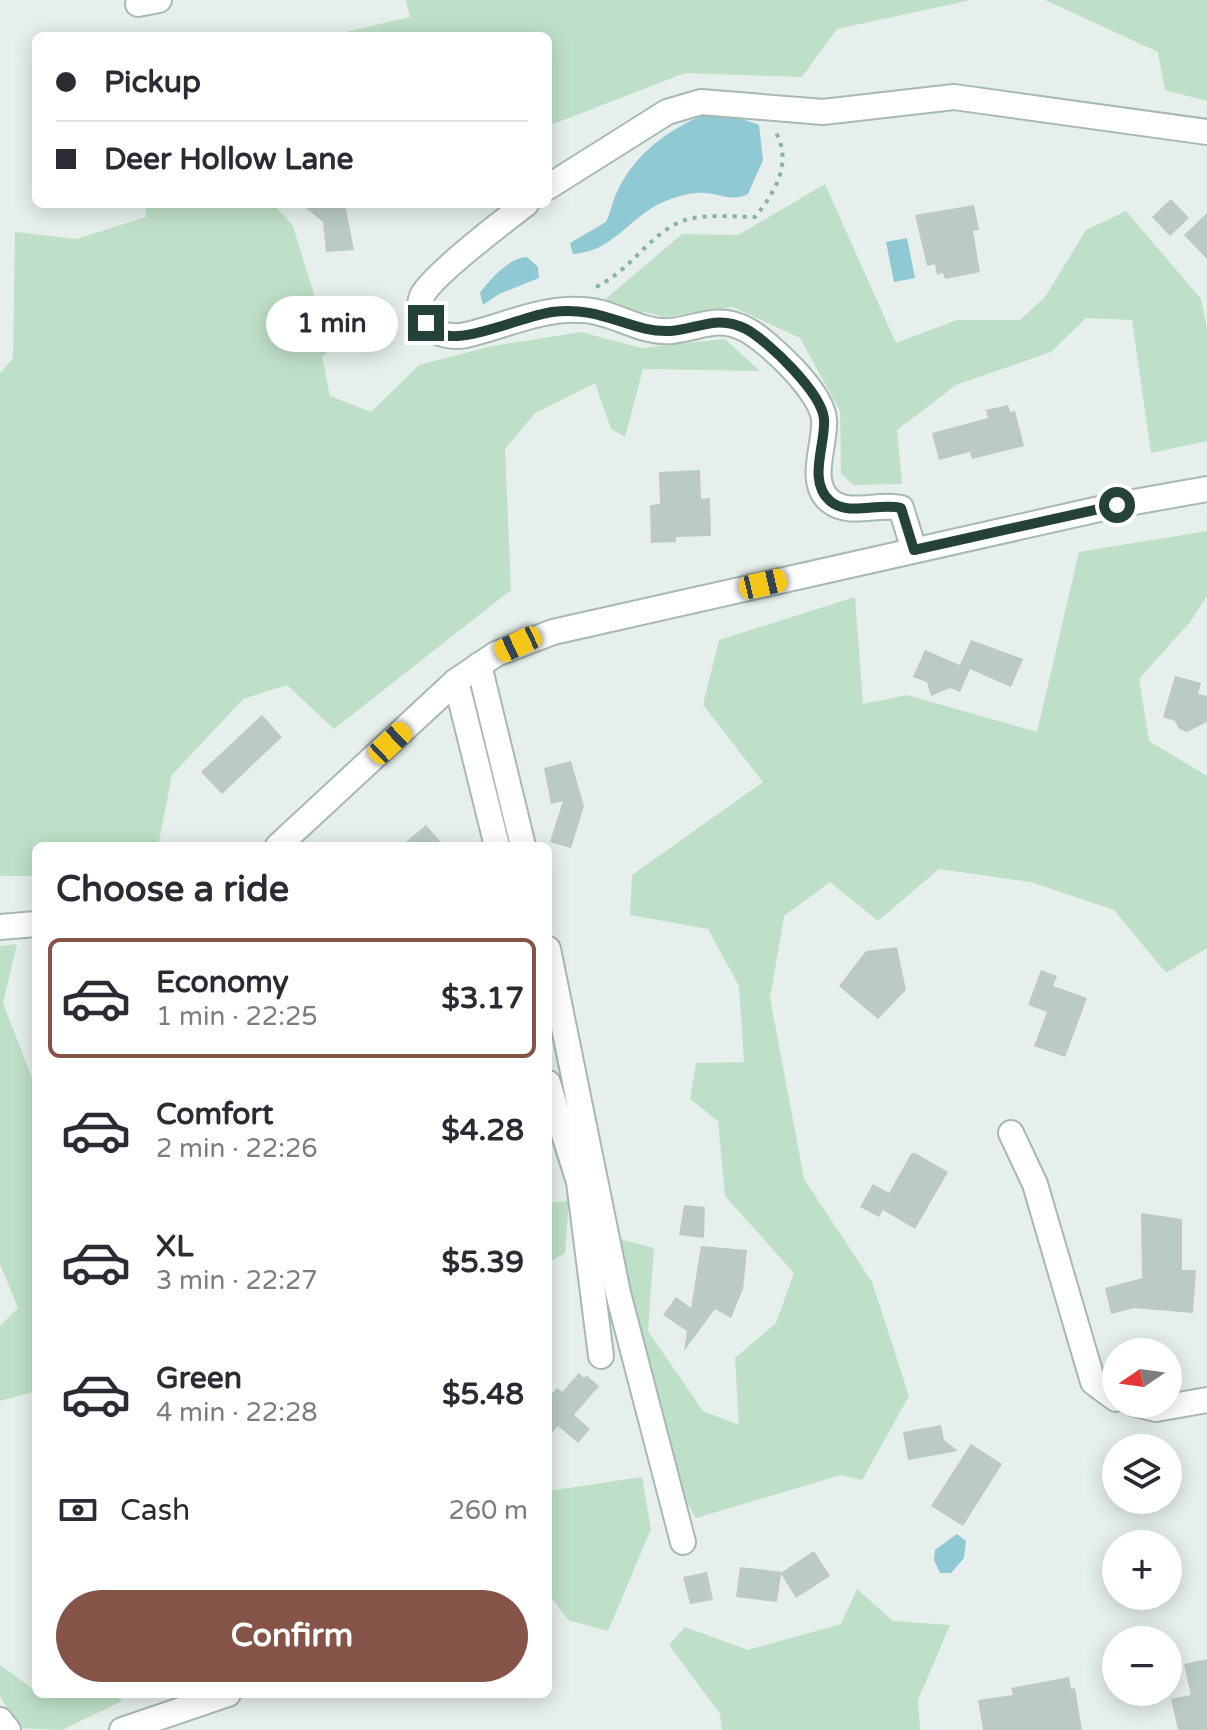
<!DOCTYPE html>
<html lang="en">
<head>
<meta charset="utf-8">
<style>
	:root { --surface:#fff; --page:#f7f7f7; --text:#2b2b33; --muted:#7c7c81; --line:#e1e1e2; --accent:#855347 }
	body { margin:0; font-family:"Varela Round",sans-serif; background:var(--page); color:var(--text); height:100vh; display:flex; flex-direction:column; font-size:30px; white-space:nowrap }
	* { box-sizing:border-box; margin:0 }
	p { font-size:26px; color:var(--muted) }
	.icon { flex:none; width:44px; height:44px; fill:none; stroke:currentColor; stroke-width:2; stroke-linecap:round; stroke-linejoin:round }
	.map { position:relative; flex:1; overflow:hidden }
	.details { position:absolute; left:32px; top:842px; width:520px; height:856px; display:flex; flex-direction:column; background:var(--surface); border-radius:12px; box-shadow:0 4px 20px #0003 }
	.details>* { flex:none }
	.guide { position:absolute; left:32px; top:32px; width:520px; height:176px; border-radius:12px; box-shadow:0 4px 20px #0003; display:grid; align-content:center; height:176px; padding:0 24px; background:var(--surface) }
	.needle { width:52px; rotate:257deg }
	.fabs { position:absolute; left:1102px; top:1338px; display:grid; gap:16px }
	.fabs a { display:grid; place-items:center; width:80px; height:80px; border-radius:50%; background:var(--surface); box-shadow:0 4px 20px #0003; font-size:40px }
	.end { position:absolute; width:36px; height:36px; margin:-18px; border:10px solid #24423a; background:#fff; box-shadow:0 0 0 4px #fff }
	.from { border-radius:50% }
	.bubble { position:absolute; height:56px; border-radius:28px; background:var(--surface); box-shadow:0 4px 20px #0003; font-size:26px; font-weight:700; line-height:56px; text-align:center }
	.car { position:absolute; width:24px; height:48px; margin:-24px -12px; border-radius:10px; box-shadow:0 0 6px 2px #0007; background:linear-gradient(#f5c518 24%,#345 0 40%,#f5c518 0 76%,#345 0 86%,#f5c518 0) }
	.guide b { display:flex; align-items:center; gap:28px; height:76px; font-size:30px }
	.guide b+b { border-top:2px solid var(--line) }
	.guide i { width:20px; height:20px; background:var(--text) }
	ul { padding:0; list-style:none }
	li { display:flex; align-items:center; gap:24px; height:120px; margin:0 16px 12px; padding:0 8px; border:4px solid transparent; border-radius:12px }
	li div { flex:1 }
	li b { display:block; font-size:30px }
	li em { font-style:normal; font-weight:700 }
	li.on { border-color:var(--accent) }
	li>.icon { width:72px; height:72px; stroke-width:1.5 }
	h2 { padding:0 24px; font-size:36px; line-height:96px }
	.pay { display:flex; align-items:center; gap:20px; height:88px; padding:0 24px; font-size:30px }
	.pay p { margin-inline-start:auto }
	.button { display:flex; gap:16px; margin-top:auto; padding:16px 24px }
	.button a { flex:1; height:92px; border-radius:48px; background:var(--accent); color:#fff; font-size:32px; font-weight:700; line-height:92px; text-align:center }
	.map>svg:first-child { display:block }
	.green { fill:#bfe0c8 }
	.water { fill:#8ec9d4 }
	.building { fill:#bbcac4 }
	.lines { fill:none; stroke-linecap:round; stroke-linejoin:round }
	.minor-casing { stroke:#a8b8b2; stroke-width:28 }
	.path { stroke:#86b3a5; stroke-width:4; stroke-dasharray:4 6; stroke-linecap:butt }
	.minor { stroke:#fff; stroke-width:24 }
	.route { stroke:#24423a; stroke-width:10 }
</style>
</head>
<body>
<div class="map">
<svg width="1207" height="1730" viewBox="0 0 1207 1730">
	<rect width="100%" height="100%" fill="#e6efeb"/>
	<!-- green -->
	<g class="green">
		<path d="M406,0H971L837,29L802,77L685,73L548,126V36H329L410,17Z"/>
		<path d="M1045,0H1207V101L1165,90L1158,52Z"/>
		<path d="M825,184L896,343L957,320H1020L1045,297L1086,230L1126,211L1201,299L1207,328V441L1151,453L1132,320L1086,318L1051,352L956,385L897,430L902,484L854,485L841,474L840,411L800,338L733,307L665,317L602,302L682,234L738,235Z"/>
		<path d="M146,204H273L293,226L316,301L351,331L322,357L330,396L371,412L419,365L492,346L581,332L641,348L725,339L760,371L643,369L625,437L611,429L595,383L535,413L505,449L511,590L334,729L287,685L243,699L172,775L158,846H36V876H0V373L13,358L15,232L76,239L146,217Z"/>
		<path d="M1207,531V596L1190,622L1139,679L1149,741L1207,776V948L1166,973L1114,910L1031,882L939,869L878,921L830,882L784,916L770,998L804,1179L872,1282L909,1396L862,1480L841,1475L696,1518L674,1481L616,1238L654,1248L648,1331L703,1411L739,1425L735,1358L776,1323L794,1273L725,1196L718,1121L690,1099L696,1063L744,1062L739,986L708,929L630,915L632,875L763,782L703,705L719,640L855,597L863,704L907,695L1037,732L1079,552Z"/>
		<path d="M17,944L3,1003L36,1088V1391L0,1401V1326L18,1308L0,1264V946Z"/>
		<path d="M569,1201L565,1253L548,1263V1203Z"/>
		<path d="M642,1477L651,1529L608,1631L568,1620L548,1592V1491Z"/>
		<path d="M857,1589L893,1621L950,1625L918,1700L920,1730H722L720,1714L669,1645L685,1627L748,1650L841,1624Z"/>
		<path d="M0,1665L45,1698L52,1694H115L122,1701L62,1730L19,1728L0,1696Z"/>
	</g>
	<!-- water -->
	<g class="water">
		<path d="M704,115L734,116L759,125L763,160L748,194C733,202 721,194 705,193C691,192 676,197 663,202C629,217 613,252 573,254L570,243L606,222C611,212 612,202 617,192C633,156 668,129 704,115Z"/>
		<path d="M907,238L915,278L894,282L886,242Z"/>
		<path d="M527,257L538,267L539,278L499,294L483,305L480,293C489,280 510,257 527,257Z"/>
		<path d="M957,1534L966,1541L964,1558L951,1573H940L934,1560L935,1550Z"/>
	</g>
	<!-- building -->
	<g class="building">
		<path d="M1171,199L1189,218L1170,236L1152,217Z"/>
		<path d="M301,204H345L354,250L326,252L323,222Z"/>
		<path d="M974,205L979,230L973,231L980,272L945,279L943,273L937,275L935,264L927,266L915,215Z"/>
		<path d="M1207,213V259L1184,235Z"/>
		<path d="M1008,405L1010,412L1015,411L1024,446L972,459L970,452L939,460L932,433L988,418L986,410Z"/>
		<path d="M700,470L701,499L710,498L711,536L676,537V542L651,543L650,505L660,504L659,472Z"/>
		<path d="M971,640L1023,659L1011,687L970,669L960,692L950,688L931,696L927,682L913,677L925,650L960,665Z"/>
		<path d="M1175,676L1201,683L1198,694L1207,696V722L1187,732L1179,729L1175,721L1163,717Z"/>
		<path d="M262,715L282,737L222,794L201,772Z"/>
		<path d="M571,761L584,806L571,848L550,842L563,801L551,804L544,768Z"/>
		<path d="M426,825L444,846H401Z"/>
		<path d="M897,947L906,990L878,1019L839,986L866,951Z"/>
		<path d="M1041,970L1057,976L1053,986L1087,998L1065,1057L1034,1046L1047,1012L1028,1005Z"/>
		<path d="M915,1153L948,1172L915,1229L883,1210L879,1217L860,1207L873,1184L889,1193L911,1154Z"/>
		<path d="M684,1205L705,1207L704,1238L679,1235Z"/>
		<path d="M1141,1213L1182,1219V1270H1196L1193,1313L1134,1308L1111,1314L1105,1288L1142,1278Z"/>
		<path d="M701,1246L747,1250L743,1289L731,1318L715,1309L684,1351L687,1331L663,1315L676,1297L691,1308Z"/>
		<path d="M579,1373L584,1378L586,1375L599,1386L574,1415L590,1429L578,1443L558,1426L548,1437V1398L557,1388L562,1392Z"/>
		<path d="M941,1425L944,1440L958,1451L908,1460L903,1432Z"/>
		<path d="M971,1444L1002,1464L963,1526L931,1506Z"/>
		<path d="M814,1551L830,1576L796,1598L781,1574L777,1602L736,1597L740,1567L782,1572Z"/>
		<path d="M707,1572L713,1600L690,1604L683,1577Z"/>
		<path d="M1207,1659V1730H1178L1171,1699L1191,1695L1184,1664Z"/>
		<path d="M1069,1677L1071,1689L1075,1688L1082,1730H983L978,1700L1013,1695L1011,1688Z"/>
	</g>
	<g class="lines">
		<!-- minor casing -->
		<g class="minor-casing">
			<g id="minor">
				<path d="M138,4L159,0"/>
				<path d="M548,187L667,112L701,102L823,112L954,97L1207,132"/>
				<path d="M526,204C505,220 431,276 422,296C418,305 421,317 427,324C437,335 452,338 466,335C505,326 542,307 583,310C613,311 641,334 671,331C700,328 718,314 747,330C769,342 823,393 824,420C826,444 807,482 830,501C850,517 879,502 901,508L914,550"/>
				<path d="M479,665L523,846"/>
				<path d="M456,681L497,846"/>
				<path d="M278,846L456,681L496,654L553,632L1117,505L1207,489"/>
				<path d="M0,927L36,924"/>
				<path d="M548,949L618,1293L683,1542"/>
				<path d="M548,1083L579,1182L601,1356"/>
				<path d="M1011,1133L1035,1184L1093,1382L1116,1399"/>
				<path d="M1136,1404L1156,1409L1207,1400"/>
				<path d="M0,1720L8,1730"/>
				<path d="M122,1730L228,1694"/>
			</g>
		</g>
		<!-- path -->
		<path class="path" d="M596,287C629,271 646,240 674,225C696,212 731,217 755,217C776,191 793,162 775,131"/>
		<!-- minor -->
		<use href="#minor" class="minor"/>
	</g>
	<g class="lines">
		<!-- route -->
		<path class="route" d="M426,323C430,326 435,332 440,334C465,344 523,316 552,312C601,305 631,333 670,331C699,329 717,314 746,329C768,341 822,393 824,419C826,444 807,481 830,501C849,517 879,502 901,508L914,550L1117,505"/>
	</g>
</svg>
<div class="fabs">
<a><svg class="needle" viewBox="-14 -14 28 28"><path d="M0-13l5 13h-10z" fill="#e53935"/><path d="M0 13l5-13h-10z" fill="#7c7c81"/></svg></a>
<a><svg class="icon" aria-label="layers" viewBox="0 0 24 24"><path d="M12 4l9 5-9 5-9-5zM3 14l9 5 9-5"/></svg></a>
<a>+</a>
<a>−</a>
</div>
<i class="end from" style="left:1117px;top:505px"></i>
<i class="end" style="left:426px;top:323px"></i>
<div class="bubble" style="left:266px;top:296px;width:132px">1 min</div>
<i class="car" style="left:763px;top:584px;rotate:77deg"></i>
<i class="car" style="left:518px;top:644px;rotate:245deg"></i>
<i class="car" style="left:390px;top:743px;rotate:47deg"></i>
<div class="guide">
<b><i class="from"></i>Pickup</b>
<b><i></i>Deer Hollow Lane</b>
</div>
<section class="details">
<h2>Choose a ride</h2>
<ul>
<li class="on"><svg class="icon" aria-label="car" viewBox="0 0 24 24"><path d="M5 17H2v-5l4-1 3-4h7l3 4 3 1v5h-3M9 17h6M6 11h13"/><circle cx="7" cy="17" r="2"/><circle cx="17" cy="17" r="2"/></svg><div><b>Economy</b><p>1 min · 22:25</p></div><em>$3.17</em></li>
<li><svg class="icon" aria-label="car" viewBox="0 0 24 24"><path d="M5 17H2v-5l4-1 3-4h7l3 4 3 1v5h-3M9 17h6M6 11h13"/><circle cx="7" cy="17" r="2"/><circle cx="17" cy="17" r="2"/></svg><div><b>Comfort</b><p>2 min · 22:26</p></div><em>$4.28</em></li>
<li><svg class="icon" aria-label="car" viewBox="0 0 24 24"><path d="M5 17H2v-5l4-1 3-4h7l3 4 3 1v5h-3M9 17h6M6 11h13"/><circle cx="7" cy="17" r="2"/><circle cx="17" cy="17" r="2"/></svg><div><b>XL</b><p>3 min · 22:27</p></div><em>$5.39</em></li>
<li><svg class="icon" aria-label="car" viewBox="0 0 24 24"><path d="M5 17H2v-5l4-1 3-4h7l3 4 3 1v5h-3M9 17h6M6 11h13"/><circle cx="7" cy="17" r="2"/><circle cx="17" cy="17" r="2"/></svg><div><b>Green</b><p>4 min · 22:28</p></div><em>$5.48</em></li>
</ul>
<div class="pay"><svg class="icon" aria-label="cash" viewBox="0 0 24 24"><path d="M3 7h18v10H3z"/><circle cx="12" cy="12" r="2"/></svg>Cash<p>260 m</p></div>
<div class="button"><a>Confirm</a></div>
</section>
</div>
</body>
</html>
